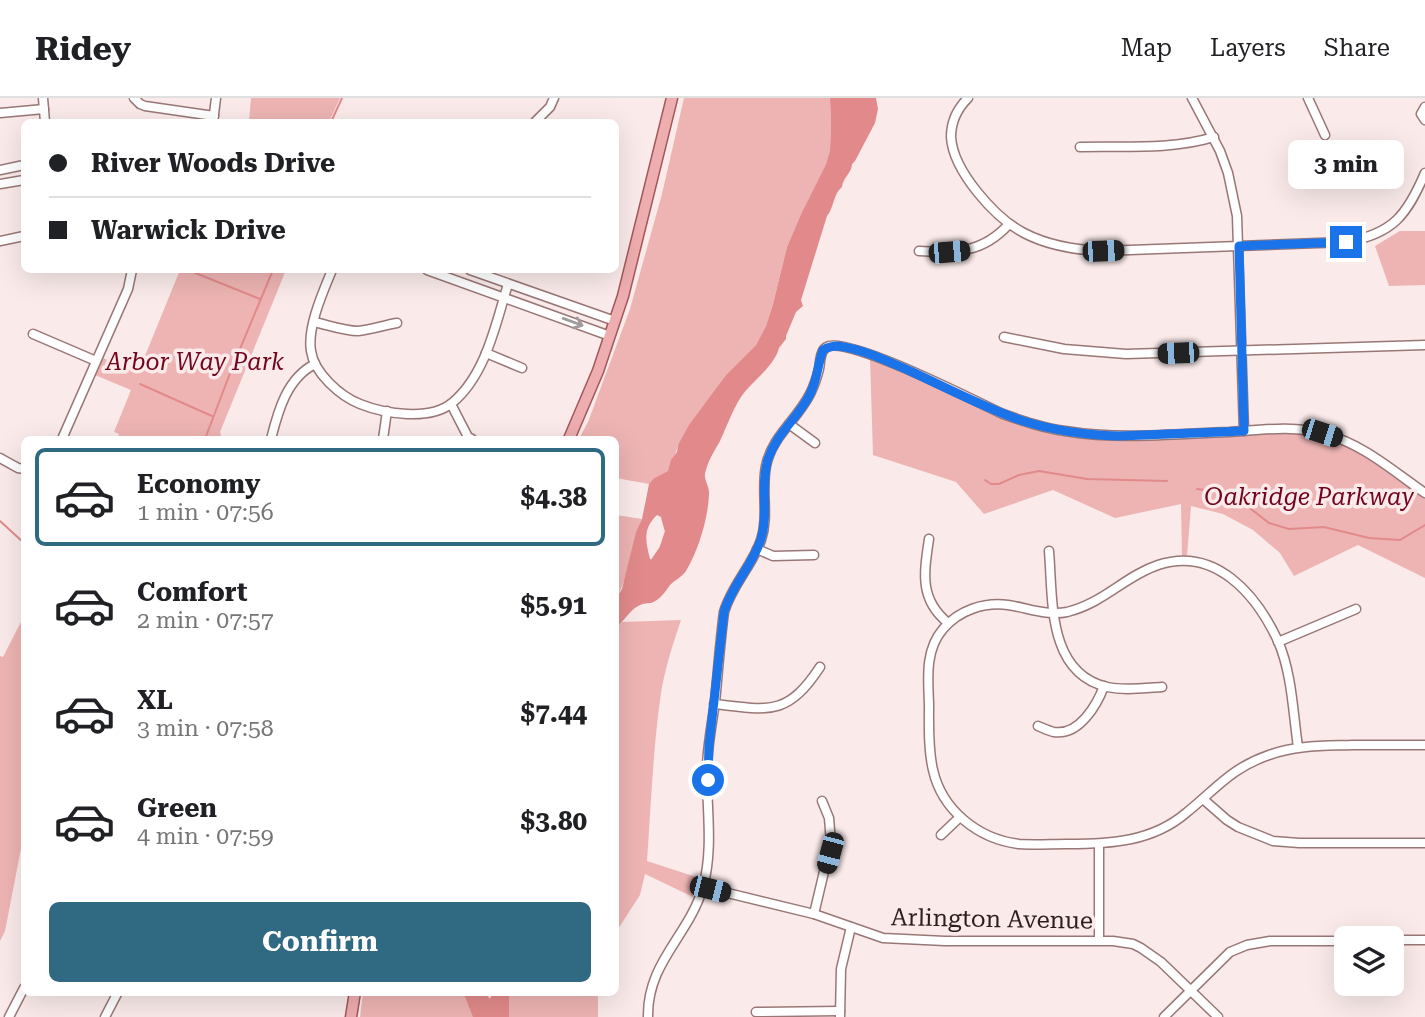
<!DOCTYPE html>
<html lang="en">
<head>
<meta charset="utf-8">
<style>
	:root { --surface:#fff; --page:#f6f6f6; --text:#202124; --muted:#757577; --line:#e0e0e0; --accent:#2f6982 }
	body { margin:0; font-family:"Roboto Serif",serif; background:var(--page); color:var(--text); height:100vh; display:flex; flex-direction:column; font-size:26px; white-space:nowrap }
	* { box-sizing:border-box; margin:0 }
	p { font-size:23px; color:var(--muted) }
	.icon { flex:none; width:38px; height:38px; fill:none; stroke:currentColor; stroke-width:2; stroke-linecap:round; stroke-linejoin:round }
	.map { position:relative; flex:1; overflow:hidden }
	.sheet { position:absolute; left:21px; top:338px; width:598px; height:560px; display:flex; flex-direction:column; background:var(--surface); border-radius:10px; box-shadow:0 7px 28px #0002 }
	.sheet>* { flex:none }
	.banner { position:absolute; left:21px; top:21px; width:598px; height:154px; border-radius:10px; box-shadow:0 7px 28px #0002; display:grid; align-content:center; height:154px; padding:0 28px; background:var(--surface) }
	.buttons { position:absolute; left:1334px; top:828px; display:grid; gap:14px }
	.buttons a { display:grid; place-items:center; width:70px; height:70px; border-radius:10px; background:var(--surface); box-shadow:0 7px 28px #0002; font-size:35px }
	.end { position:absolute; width:32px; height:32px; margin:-16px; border:9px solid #1a73e8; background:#fff; box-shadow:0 0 0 4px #fff }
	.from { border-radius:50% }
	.bubble { position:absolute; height:49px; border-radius:10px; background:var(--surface); box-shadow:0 7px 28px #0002; font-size:23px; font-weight:700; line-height:49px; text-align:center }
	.car { position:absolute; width:21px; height:42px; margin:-21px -10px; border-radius:9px; box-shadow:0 0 5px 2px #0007; background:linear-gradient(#222 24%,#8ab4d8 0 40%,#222 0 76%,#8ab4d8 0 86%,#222 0) }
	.banner b { display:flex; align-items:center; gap:24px; height:66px; font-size:26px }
	.banner b+b { border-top:2px solid var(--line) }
	.banner i { width:18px; height:18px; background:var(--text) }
	ul { padding:12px 0 0; list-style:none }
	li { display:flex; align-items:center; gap:21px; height:98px; margin:0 14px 10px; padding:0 14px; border:4px solid transparent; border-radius:10px }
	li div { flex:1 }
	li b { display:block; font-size:26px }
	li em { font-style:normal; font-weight:700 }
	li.selected { border-color:var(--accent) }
	li>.icon { width:63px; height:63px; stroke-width:1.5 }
	.button { display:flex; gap:14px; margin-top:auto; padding:14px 28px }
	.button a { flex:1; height:80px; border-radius:10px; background:var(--accent); color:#fff; font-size:28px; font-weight:700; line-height:80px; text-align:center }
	header { display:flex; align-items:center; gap:42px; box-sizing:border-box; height:98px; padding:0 35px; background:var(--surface); border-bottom:2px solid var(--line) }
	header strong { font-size:33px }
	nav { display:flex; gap:38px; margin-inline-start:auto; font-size:24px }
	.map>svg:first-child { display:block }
	.green { fill:#edb4b3 }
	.water { fill:#e28a8b; fill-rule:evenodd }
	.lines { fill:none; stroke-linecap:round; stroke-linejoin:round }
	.stream { stroke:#e28a8b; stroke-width:2 }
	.river { stroke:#e28a8b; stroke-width:12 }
	.minor-casing { stroke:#997776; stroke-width:11 }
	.major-casing { stroke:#a35759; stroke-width:13 }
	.minor { stroke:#fff; stroke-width:8 }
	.major { stroke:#eeadaf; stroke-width:10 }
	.oneway { stroke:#a09a9a }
	.route { stroke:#1a73e8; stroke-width:9 }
	.labels { text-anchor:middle; stroke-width:7; stroke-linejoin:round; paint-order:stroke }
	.park-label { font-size:24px; font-style:italic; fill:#72041b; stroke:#faeaea }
	.street-label { font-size:24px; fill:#2c1e1e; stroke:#faeaea }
</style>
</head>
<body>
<header>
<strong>Ridey</strong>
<nav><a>Map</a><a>Layers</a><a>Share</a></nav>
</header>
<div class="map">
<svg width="1425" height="919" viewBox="0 0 1425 919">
	<rect width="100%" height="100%" fill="#faeaea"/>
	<!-- green -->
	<g class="green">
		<path d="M251,0H340L329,24H249Z"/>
		<path d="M684,0H830L831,27L830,52L826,66L801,116L787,149L773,206L766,228L756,247L726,277L678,347C677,353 671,367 668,373L654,380L649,386L616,380V341H579L588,324L630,211L662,96Z"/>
		<path d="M1400,133H1425V187L1389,188L1375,148Z"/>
		<path d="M180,172H286L220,334L222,341H117L119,336L114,334L131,292L95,277L103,260L138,275Z"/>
		<path d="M870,260L992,315L1122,341L1292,335C1349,340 1380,368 1425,399V480L1358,447L1294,478L1280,455L1253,432L1223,416L1191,408L1187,458H1182L1181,406L1115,420L1053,392L984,416L956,384L873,357Z"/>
		<path d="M616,417L642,421C631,446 631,477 616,500Z"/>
		<path d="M24,518V735L5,833L0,843V558L3,559Z"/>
		<path d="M681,522C673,546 665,570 661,595C653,650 651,708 647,763L699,780L693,799L645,776L640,797L616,834V530L622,524Z"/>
		<path d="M363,894H463L474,919H360Z"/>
		<rect x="509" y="894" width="89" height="25"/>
	</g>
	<!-- water -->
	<g class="water">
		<path d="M830,0H876L878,11L875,25L855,63L852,66C852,75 843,79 842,89C833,96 834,110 827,118L801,202L803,208L796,214L786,238V241L779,250C774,269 752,283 741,299C732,313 727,328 720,343C715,352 709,361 706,372C702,381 710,387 709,397C708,421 698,453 686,473C682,479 675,482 670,487C664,495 661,501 651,505C634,504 628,519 616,530V500L622,491L636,434L642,421L649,386L654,380L668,373L671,362L677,354L678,347L689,327L726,277L756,247L766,228L773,206L787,149L801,116L826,66L830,52L831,27ZM657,417L661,419C665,438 675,450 655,464L650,461C646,444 642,431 657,417Z"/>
		<path d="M463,894H485L490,901L492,894H509V919H473Z"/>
	</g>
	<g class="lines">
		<!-- stream -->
		<g class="stream">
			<path d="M331,24L342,0"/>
			<path d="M188,172L260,201"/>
			<path d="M140,286L212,318"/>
			<path d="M205,341L232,270L273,172"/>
			<path d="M985,382L991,386H999L1019,377L1039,373L1087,381L1167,383"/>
			<path d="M1197,391L1222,394L1242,404L1269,425L1289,431L1324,429L1369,440L1400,442L1425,427"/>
			<path d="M0,423L24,445"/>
		</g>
		<!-- river -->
		<path class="river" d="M650,474L665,452L673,428"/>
		<!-- minor casing -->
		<g class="minor-casing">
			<g id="minor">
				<path d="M43,0L45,24"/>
				<path d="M134,0L140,6L145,8L214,18"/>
				<path d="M968,0C958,10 951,24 951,39C953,73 995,120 1024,135C1049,148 1075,152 1103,153L1346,144C1393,136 1407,117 1425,75"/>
				<path d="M1192,0L1220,53L1228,75L1237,118L1244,333"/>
				<path d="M1308,0L1325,37"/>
				<path d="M1425,9L1421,16L1425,22"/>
				<path d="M0,15L44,11"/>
				<path d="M213,24L216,0"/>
				<path d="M535,24L550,9L554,0"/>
				<path d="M1080,49C1125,48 1171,52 1214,39"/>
				<path d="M0,72L24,67"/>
				<path d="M0,86L24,82"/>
				<path d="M0,143L24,138"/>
				<path d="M919,153C956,155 983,155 1009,126"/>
				<path d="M332,172C323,194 307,229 311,253C314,275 340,298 360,306C385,316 430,323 452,305C486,277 496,225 508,186"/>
				<path d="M427,172L610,238"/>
				<path d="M470,172L615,223"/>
				<path d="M314,224C328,227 344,233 358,233C369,232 385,227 397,225"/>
				<path d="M33,236L96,263"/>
				<path d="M1004,239L1064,251L1126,256L1425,247"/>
				<path d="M486,255L522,270"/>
				<path d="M451,306L468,339L472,341"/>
				<path d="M789,326L815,345"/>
				<path d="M62,341L128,191L132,172"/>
				<path d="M271,341C278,313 287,280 315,266"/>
				<path d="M383,341L387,313"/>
				<path d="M0,360L18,370L24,371"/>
				<path d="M929,441C924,475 919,501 948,525"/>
				<path d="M757,451L773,458L814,457"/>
				<path d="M1049,453C1053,501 1047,575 1107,589C1125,593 1144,590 1162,589"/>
				<path d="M1278,544L1356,511"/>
				<path d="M714,606C769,612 787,619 820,569"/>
				<path d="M1038,628C1043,630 1049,633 1054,634C1079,638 1097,607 1104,588"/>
				<path d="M1298,649C1293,615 1292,575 1278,543C1256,496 1215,448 1158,467C1125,478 1104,505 1067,514C1047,518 1028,510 1008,507C984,504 959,512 943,531C925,552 928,580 929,606C929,627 928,651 933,672C942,712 978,741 1019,746C1034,747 1051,746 1067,746C1110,746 1152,744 1186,715C1216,691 1231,670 1269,657C1296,647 1324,648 1353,647C1377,647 1401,647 1425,647"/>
				<path d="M1203,701L1227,722L1238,729L1273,743L1299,745H1425"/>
				<path d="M941,737L960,719"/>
				<path d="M1099,746V842"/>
				<path d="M703,789L814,816L883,840L945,843H1113L1133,846L1141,850L1161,864L1218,919"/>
				<path d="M814,816L831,744L829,720L822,703"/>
				<path d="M1391,842H1425"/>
				<path d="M756,914L840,913"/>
				<path d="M9,919L24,890"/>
				<path d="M105,919L118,894"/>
				<path d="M648,919C647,864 689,838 703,789C714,749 706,708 707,667C708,646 712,625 715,604C718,574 720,544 724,514C732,487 752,468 761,442C769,418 761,393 766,368C772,338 797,322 810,296C814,288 817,279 819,271C820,266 820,259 822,255C823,251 826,249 829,248C856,242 973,302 1003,316C1023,323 1043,330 1065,333C1119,342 1175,336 1229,334C1260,332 1295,327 1325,336C1363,346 1393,373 1425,395"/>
				<path d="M840,919L841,871L851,829"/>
				<path d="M1164,919L1230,854L1247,847L1270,843H1346"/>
			</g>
		</g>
		<!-- major casing -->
		<g class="major-casing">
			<g id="major">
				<path d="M569,341L598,273L623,198L672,0"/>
				<path d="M351,919L355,894"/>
			</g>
		</g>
		<!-- minor -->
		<use href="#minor" class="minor"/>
		<!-- major -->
		<use href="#major" class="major"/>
	</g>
	<!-- one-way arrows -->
	<defs><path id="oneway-shaft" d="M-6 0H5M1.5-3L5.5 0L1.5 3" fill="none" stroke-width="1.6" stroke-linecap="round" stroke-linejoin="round" transform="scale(1.75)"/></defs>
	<use class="oneway" href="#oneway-shaft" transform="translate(573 224) rotate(20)"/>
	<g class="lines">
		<!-- route -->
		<path class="route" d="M708,682L709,647L724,514C732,487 753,467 761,441C769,415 760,387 768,361C776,336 797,321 809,298C818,282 817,267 823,252C828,249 832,248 838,248C863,251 887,263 910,273C947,290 984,310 1023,323C1055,333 1086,337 1119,338L1244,333L1239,148L1346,144"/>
	</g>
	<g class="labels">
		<!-- park labels -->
		<g class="park-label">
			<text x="195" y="272">Arbor Way Park</text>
			<text x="1309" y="407">Oakridge Parkway</text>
		</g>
		<!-- street labels -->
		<g class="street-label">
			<text transform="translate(992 821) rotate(1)" y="8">Arlington Avenue</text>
		</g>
	</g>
</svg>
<div class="buttons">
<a><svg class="icon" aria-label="layers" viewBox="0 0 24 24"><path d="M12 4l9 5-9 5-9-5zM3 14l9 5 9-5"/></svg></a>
</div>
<i class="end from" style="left:708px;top:682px"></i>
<i class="end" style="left:1346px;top:144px"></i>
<div class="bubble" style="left:1288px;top:42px;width:116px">3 min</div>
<i class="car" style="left:1103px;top:153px;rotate:88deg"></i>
<i class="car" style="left:949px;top:154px;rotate:85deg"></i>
<i class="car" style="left:1178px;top:255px;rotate:268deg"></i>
<i class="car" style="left:1322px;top:335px;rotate:108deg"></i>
<i class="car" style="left:830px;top:755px;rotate:195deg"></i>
<i class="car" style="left:710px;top:791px;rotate:104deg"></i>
<div class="banner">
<b><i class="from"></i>River Woods Drive</b>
<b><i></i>Warwick Drive</b>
</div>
<section class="sheet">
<ul>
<li class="selected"><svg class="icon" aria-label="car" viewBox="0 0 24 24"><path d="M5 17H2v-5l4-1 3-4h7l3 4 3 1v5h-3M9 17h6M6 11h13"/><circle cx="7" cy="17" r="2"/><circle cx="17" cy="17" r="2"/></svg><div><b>Economy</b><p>1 min · 07:56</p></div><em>$4.38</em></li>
<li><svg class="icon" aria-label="car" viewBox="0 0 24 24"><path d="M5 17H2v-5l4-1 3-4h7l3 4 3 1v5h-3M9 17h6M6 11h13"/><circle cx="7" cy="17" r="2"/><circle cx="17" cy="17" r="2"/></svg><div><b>Comfort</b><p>2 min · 07:57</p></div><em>$5.91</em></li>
<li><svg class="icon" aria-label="car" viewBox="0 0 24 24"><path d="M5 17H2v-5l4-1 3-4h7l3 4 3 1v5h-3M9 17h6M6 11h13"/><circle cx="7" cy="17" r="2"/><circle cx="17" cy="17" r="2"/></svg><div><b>XL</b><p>3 min · 07:58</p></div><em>$7.44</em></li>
<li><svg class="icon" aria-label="car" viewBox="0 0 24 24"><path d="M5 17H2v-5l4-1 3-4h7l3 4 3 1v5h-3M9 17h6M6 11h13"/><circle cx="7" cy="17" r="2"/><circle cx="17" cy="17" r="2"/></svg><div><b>Green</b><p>4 min · 07:59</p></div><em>$3.80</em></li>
</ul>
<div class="button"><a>Confirm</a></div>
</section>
</div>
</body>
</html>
